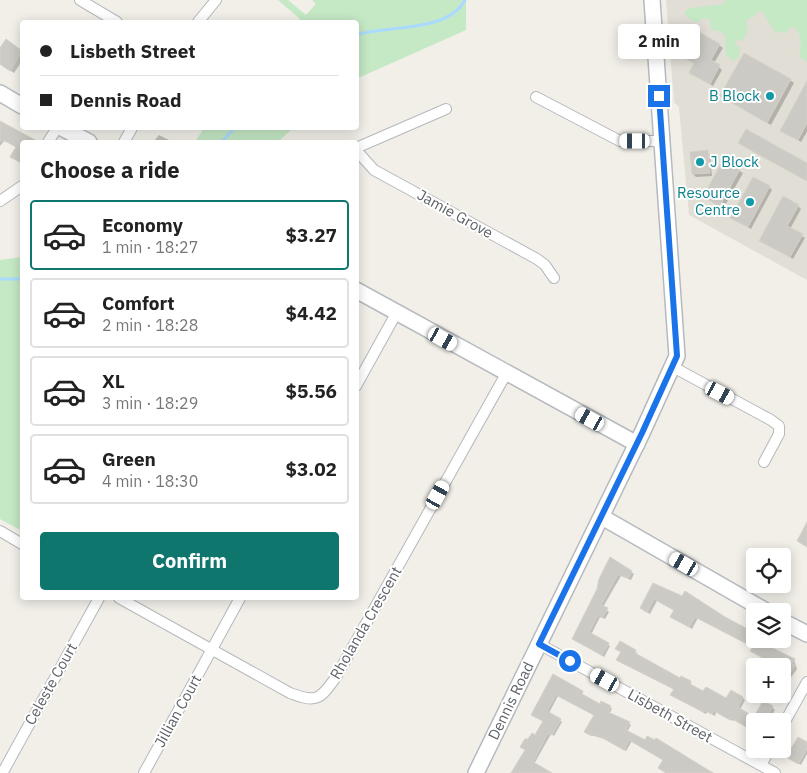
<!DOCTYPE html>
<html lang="en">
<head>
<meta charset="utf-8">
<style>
	:root { --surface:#fff; --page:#f6f6f6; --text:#222; --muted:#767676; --line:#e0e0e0; --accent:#0f766e }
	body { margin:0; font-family:"IBM Plex Sans",sans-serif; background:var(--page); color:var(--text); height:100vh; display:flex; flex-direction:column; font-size:19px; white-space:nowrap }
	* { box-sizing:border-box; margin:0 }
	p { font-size:16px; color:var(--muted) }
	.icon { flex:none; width:28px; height:28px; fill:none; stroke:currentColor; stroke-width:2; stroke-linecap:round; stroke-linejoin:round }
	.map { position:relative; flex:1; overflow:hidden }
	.sheet { position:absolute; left:20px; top:140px; width:339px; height:460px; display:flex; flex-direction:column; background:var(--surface); border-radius:5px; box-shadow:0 2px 12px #0003 }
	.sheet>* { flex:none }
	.banner { position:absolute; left:20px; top:20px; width:339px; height:110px; border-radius:5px; box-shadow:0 2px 12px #0003; display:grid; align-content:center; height:110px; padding:0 20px; background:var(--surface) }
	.buttons { position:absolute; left:746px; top:548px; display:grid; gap:10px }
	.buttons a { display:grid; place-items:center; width:45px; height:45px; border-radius:5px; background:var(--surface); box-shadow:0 2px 12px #0003; font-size:25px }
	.end { position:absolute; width:22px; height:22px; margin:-11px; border:6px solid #1a73e8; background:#fff; box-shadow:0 0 0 2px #fff }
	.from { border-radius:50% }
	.bubble { position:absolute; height:35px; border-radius:5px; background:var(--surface); box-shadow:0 2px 12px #0003; font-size:16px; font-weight:800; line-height:35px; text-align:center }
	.car { position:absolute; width:15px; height:30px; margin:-15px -8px; border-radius:6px; box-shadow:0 0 4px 1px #0007; background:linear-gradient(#fff 24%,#345 0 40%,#fff 0 76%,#345 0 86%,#fff 0) }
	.banner b { display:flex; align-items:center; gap:18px; height:48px; font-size:19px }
	.banner b+b { border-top:1px solid var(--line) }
	.banner i { width:12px; height:12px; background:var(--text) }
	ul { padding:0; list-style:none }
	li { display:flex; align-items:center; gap:15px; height:70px; margin:0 10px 8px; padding:0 10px; border:2px solid var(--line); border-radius:5px }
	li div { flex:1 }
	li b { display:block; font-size:19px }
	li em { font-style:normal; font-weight:800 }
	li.selected { border-color:var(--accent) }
	li>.icon { width:45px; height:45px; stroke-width:1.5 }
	h2 { padding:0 20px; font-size:22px; line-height:60px }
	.primary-button { display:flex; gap:10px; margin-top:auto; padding:10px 20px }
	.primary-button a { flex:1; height:58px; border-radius:5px; background:var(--accent); color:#fff; font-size:20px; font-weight:800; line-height:58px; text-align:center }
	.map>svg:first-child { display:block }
	.education { fill:#e1ded6 }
	.green { fill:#c5e8c5 }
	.shadow { fill:#0003 }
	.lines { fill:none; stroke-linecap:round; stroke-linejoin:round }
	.stream { stroke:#aadaff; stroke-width:3 }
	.building { fill:#cccac5; stroke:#d6d1c6 }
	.street-casing { stroke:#b5b8bc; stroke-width:12 }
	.secondary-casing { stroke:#b6babf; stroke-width:18 }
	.street { stroke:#fff; stroke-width:10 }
	.secondary { stroke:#fff; stroke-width:15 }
	.route { stroke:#1a73e8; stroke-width:6 }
	.culture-dot { fill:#0f9aa8; stroke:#fff; stroke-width:2 }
	.labels { text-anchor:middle; stroke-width:4; stroke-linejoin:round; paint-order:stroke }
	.culture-label { font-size:15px; fill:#0d838f; stroke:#fff; text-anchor:end }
	.street-label { font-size:15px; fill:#5f6368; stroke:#fff }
</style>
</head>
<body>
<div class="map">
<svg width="807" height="773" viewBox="0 0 807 773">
	<rect width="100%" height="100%" fill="#f1efe8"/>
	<!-- education -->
	<path class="education" d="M666,0H807V280L689,215L679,107L674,102Z"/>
	<!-- green -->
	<g class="green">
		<path d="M278,0H288L306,15L316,4L312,0H466V30L356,79V22H298L300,19Z"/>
		<path d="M725,0H807V62L799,57C801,45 803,36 794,26L784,33L774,31L762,10L746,21L748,29L743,41L736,39L735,43L740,48L739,57L733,61L726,55L725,35L719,31L711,30L710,20L703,18L697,22L689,19L684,12L690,8L725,4Z"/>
		<path d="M204,128H293L278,142H195Z"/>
		<path d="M22,257V531L0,519V260Z"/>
	</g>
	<!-- shadow -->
	<g class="shadow">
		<path d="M6,41L22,52V61L14,73L0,64V50Z"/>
		<path d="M719,45L723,48L714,63L722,70L713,86L690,73L695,64L686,58Z"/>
		<path d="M790,80L794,83L771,125L722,96Z"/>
		<path d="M807,89V132L801,142L782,130Z"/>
		<path d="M0,123L34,142H22V164L11,157L17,147L4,141L0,146Z"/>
		<path d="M159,135L173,142H153Z"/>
		<path d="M740,143L807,164V181L743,146Z"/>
		<path d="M707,152L710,155L712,176L696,177L693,174Z"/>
		<path d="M724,162L743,173L723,209L704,197Z"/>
		<path d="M769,187L772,190L751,229L732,217Z"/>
		<path d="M798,206L801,209L790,229L805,238L793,259L761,241Z"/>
		<path d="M611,558L634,574L631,580L621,576L603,607L609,612L605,619L600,617L591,635L610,646L604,657L573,639L598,590Z"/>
		<path d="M654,585L682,598L696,600L752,633L755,636L753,640L794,660L797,669L782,690V666H772L773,664L752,651L754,648L698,618L692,629L672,617L675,611L657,601L650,614L644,611L641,608Z"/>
		<path d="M620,642L636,651L637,655L680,679L690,682L692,686L704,693L727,700L732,692L743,698L745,700L740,710L754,718L772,707L775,710L768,721H755V736L749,728L734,720L733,721L716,712L715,716L707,712L706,714L674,697L675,690L620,662L622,653L617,649Z"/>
		<path d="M553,676L582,692L583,696L600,706L610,707L612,709L609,714L631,725L627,732L714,773H666L659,768L664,760L632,741L626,751L604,739L588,734L586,732L595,716L558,696L549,713L562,722L554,736L551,734L534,764L550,773H512L544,722L535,716Z"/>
		<path d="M807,743V754L801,765L788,757Z"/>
	</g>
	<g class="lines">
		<!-- stream -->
		<g class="stream">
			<path d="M356,35C386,25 448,33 465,0"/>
			<path d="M222,142L234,128"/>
			<path d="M0,279H22"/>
		</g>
	</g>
	<!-- building -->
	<g class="building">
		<path d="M699,32L720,44L711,60L720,65L710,84L689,73L694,63L685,58Z"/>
		<path d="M6,39L22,51L10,71L0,64V48Z"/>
		<path d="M744,53L791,79L767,123L720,96Z"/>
		<path d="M807,81V123L798,140L780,131Z"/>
		<path d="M0,121L39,142H22L20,162L10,157L16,147L2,139L0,142Z"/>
		<path d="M746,129L807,163V181L738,143Z"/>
		<path d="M708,150L710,173L692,174L690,152Z"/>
		<path d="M723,160L740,169L720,206L703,197Z"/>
		<path d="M753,177L770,186L748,227L730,218Z"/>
		<path d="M783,196L799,205L787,226L803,234L790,257L759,241Z"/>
		<path d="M807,522V547L797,541Z"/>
		<path d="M610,557L632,571L628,578L618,574L601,605L608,608L602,618L598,615L589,632L609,643L602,655L572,639L597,589L599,579Z"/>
		<path d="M653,583L682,596L685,591L725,617L753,632L750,637L795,659L792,664L795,665L789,675L782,672V666H771L772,663L750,651L753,647L695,617L689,627L670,617L674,610L654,599L647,612L640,608Z"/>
		<path d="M620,641L636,650L635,653L680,678L681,676L691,681L690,684L703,691L706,687L726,698L731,690L743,697L738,707L754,717L763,701L773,706L765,721H755V736L746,731L748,728L731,718L730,720L714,711L712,714L705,710L704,712L670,695L674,689L616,660L621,652L615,649Z"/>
		<path d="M553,674L583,691L582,694L600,704L601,701L611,706L608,712L630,722L626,730L645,740L647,736L655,740L656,738L713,773H666L658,768L663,760L629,740L624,750L601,737L593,734L592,736L584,732L594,715L556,695L547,711L561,719L552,735L548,733L533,762L552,773H511L525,750L520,747L525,739H528L532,733L535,735L543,721L531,715Z"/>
		<path d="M798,737L807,742V749L798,764L786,757Z"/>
	</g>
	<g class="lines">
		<!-- street casing -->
		<g class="street-casing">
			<g id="street">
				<path d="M80,0L117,22"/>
				<path d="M198,22L216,0"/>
				<path d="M536,97L620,141H662"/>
				<path d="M48,142L57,128"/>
				<path d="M124,142L132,128"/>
				<path d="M356,148L446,109"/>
				<path d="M356,150L374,170L537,259L545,265L554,278"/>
				<path d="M0,201L22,186"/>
				<path d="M673,367L771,420L779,426V434L764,462"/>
				<path d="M356,386L397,312"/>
				<path d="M0,531L22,544"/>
				<path d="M119,598L290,693C316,703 320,700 336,677L506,374"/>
				<path d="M539,644L775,773"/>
				<path d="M782,727L807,682"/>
				<path d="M761,765L770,749"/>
				<path d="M4,770L99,598"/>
				<path d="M144,773L240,598"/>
			</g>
		</g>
		<!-- secondary casing -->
		<g class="secondary-casing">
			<g id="secondary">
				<path d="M0,93L22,106"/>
				<path d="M62,128L89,142"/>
				<path d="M356,290L637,444"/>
				<path d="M602,517L766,611"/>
				<path d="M782,621L807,634"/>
				<path d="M476,773L642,433L677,356L652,0"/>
			</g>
		</g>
		<!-- street -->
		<use href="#street" class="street"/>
		<!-- secondary -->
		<use href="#secondary" class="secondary"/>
	</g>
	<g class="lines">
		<!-- route -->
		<path class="route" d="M570,661L539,644L642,433L677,356L659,96"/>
	</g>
	<!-- markers -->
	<g class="culture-dot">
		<circle cx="770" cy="96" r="5"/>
		<circle cx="700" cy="162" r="5"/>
		<circle cx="750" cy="202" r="5"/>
	</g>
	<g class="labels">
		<!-- culture labels -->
		<g class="culture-label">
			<text x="760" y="101">B Block</text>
			<text x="710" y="167" text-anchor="start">J Block</text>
			<text x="740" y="198">Resource<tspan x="740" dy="17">Centre</tspan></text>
		</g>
		<!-- street labels -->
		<g class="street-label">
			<text transform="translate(455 214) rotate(29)" y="5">Jamie Grove</text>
			<text transform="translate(366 623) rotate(-60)" y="5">Rholanda Crescent</text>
			<text transform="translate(51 684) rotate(-61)" y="5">Celeste Court</text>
			<text transform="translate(511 701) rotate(-64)" y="5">Dennis Road</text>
			<text transform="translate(178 711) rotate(-61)" y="5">Jillian Court</text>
			<text transform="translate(670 716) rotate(29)" y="5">Lisbeth Street</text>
		</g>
	</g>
</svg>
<div class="buttons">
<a><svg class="icon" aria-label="locate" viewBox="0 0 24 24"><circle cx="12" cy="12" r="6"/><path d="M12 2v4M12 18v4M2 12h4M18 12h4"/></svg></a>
<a><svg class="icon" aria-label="layers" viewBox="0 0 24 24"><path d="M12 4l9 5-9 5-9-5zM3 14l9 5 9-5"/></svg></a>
<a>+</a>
<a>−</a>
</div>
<i class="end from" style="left:570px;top:661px"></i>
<i class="end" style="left:659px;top:96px"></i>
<div class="bubble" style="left:618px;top:24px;width:82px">2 min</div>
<i class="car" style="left:635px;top:141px;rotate:270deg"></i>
<i class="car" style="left:443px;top:339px;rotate:119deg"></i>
<i class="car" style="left:720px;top:393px;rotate:118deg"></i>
<i class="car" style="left:590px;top:419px;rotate:299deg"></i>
<i class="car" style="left:438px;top:495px;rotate:29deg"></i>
<i class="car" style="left:684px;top:564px;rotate:300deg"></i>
<i class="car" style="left:605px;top:680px;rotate:299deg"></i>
<div class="banner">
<b><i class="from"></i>Lisbeth Street</b>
<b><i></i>Dennis Road</b>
</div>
<section class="sheet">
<h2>Choose a ride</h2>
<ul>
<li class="selected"><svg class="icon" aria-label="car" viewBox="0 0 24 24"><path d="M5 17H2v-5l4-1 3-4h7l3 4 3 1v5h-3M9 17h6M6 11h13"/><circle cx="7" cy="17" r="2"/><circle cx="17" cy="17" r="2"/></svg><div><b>Economy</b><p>1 min · 18:27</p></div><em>$3.27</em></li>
<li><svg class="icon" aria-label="car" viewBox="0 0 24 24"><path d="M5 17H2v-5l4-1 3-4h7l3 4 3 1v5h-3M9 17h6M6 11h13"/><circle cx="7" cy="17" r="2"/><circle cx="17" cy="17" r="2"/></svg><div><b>Comfort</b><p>2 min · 18:28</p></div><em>$4.42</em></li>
<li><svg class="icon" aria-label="car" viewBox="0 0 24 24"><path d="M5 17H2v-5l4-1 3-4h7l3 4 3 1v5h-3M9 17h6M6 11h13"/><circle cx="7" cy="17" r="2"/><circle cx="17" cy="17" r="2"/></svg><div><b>XL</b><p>3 min · 18:29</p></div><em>$5.56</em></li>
<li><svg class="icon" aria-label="car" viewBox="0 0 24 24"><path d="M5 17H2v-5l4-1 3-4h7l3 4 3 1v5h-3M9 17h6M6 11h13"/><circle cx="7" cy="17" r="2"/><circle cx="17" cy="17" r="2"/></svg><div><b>Green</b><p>4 min · 18:30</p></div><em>$3.02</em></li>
</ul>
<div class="primary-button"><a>Confirm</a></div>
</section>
</div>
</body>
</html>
